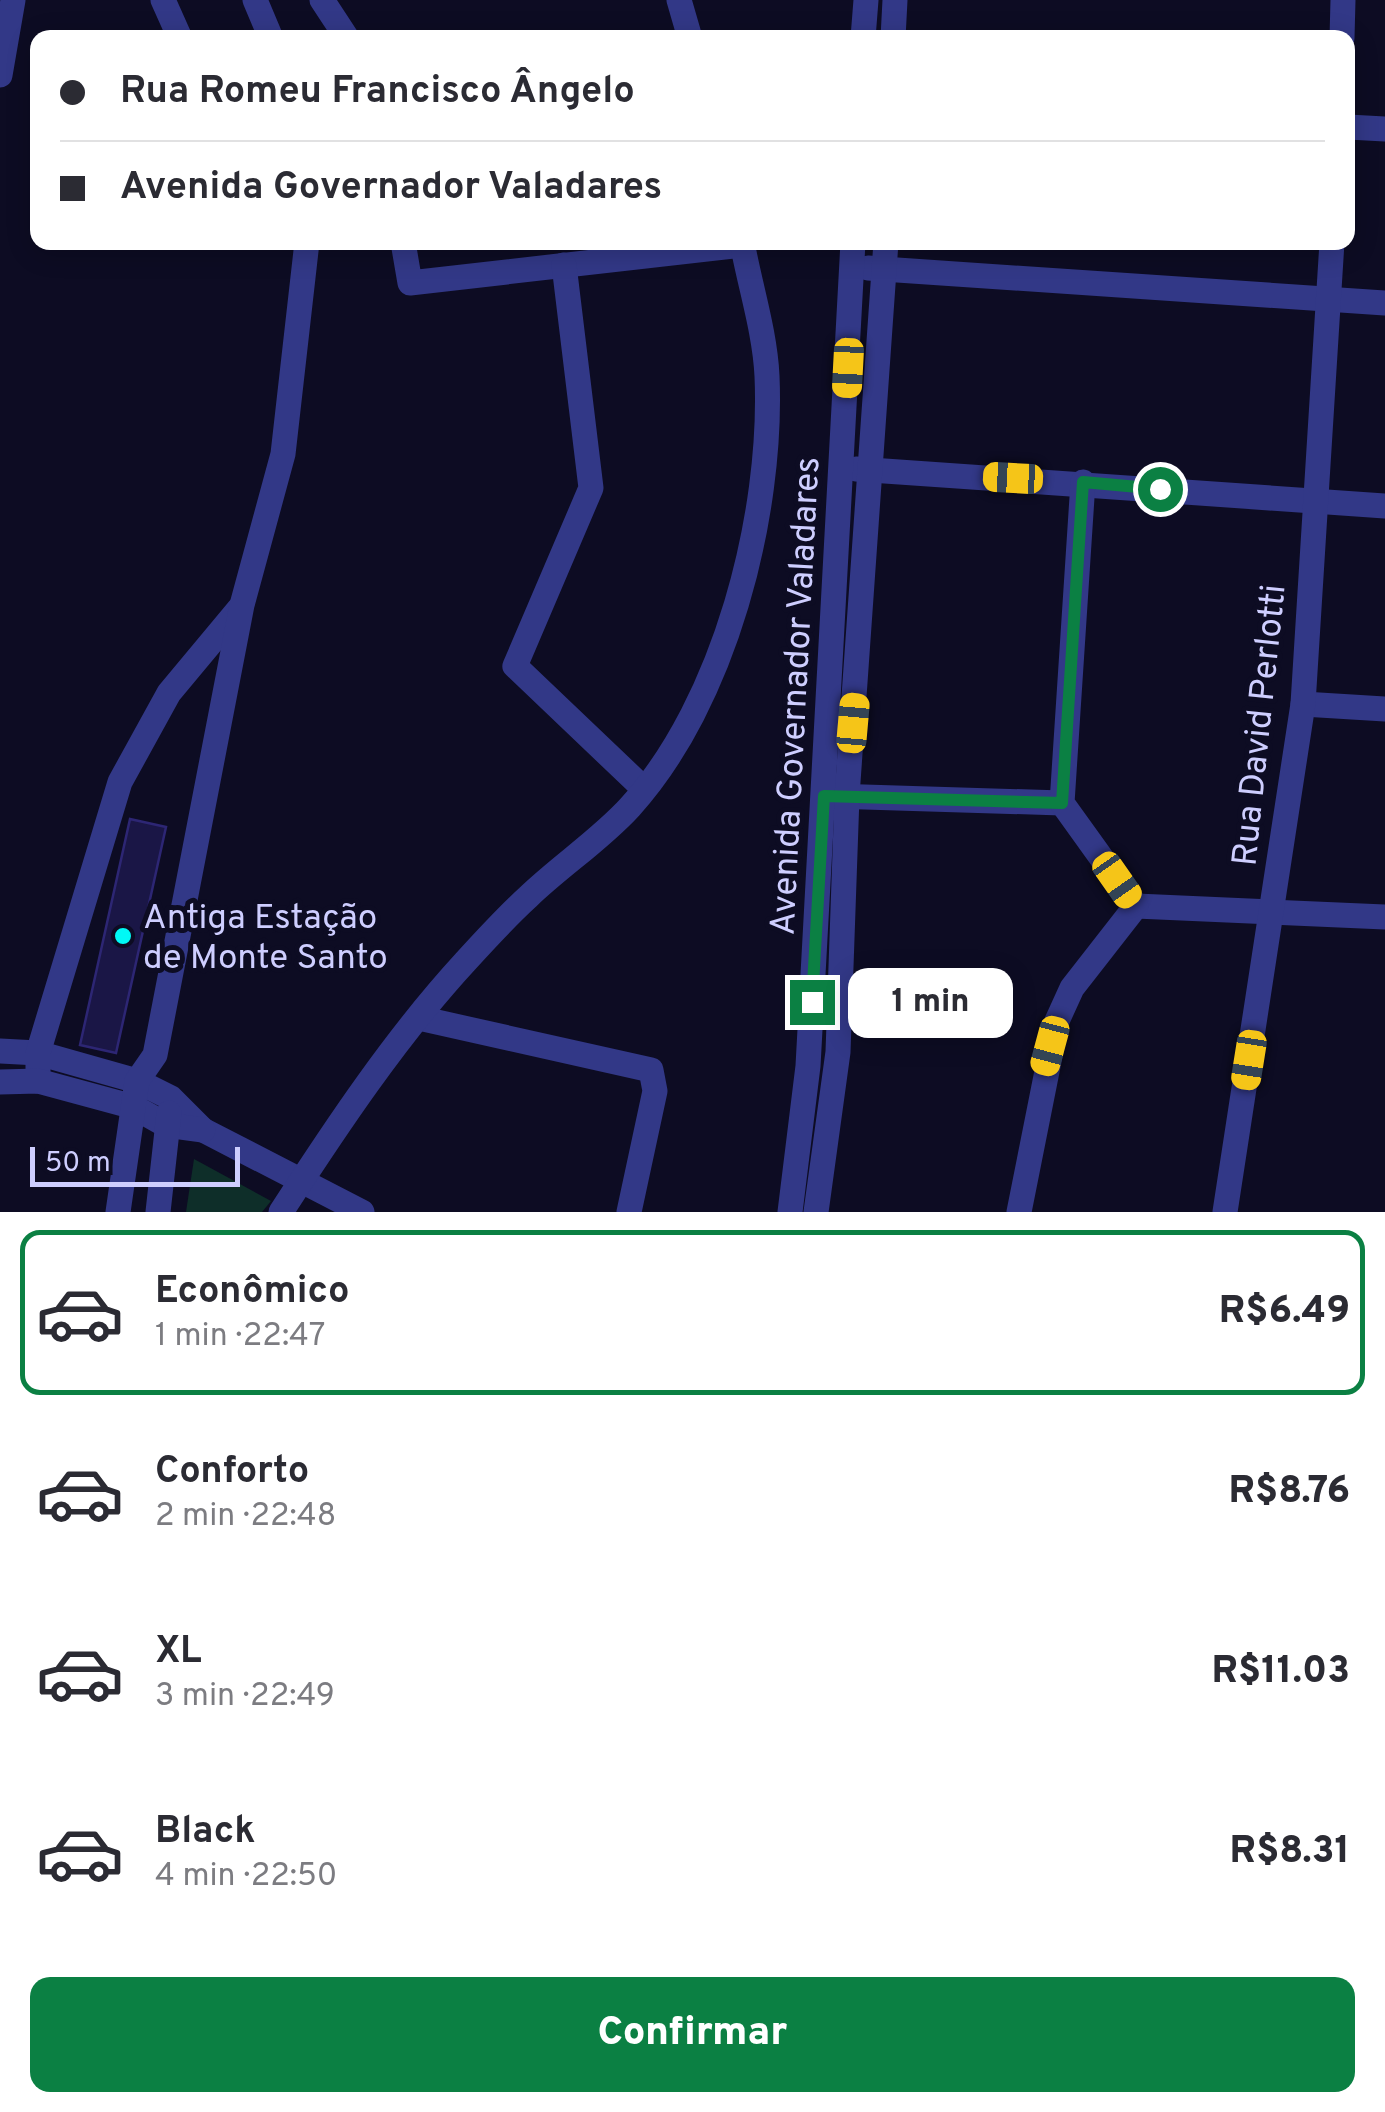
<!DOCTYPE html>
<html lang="pt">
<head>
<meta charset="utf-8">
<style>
	:root { --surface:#fff; --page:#f7f7f7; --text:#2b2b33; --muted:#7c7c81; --line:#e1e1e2; --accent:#0b8043 }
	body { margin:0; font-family:Overpass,sans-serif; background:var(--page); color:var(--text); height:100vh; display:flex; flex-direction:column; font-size:38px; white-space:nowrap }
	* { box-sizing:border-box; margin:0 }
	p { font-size:32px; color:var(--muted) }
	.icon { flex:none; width:55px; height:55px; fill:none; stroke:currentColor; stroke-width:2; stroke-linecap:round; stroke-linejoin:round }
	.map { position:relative; height:1212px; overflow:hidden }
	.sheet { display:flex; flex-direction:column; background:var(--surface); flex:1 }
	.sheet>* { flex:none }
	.banner { position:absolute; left:30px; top:30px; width:1325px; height:220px; border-radius:20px; box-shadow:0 5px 25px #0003; display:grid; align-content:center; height:220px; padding:0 30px; background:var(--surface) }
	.scale { position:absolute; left:30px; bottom:25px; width:210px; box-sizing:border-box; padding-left:10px; border:5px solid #ceceff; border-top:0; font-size:28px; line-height:35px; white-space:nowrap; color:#ceceff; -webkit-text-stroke:8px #0d0c23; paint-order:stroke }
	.end { position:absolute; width:45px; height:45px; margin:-22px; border:12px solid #0b8043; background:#fff; box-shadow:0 0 0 5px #fff }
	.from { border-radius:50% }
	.bubble { position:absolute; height:70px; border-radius:20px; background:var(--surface); box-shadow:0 5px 25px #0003; font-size:32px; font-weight:800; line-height:70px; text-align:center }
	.car { position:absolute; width:30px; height:60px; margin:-30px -15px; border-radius:12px; box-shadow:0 0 8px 2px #0007; background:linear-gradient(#f5c518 24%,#345 0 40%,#f5c518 0 76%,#345 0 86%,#f5c518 0) }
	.banner b { display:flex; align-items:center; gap:35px; height:95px; font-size:38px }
	.banner b+b { border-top:2px solid var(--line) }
	.banner i { width:25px; height:25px; background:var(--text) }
	ul { padding:18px 0 0; list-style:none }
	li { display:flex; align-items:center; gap:30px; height:165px; margin:0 20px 15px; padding:0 10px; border:5px solid transparent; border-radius:20px }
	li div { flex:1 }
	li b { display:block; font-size:38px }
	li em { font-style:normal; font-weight:800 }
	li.active { border-color:var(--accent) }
	li>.icon { width:90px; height:90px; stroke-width:1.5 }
	.cta { display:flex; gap:20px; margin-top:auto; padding:20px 30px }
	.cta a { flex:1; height:115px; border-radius:20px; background:var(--accent); color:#fff; font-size:40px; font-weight:800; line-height:115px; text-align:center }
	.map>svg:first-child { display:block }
	.green { fill:#0e2e29 }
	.building { fill:#1a1646; stroke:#2d2674; stroke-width:2.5 }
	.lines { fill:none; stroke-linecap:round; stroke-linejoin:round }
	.minor { stroke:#323887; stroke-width:25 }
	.route { stroke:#0b8043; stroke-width:12 }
	.poi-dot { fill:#00f9f6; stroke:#0d0c23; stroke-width:4 }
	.labels { text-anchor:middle; stroke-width:10; stroke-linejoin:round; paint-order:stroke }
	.street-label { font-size:35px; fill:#ceceff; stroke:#0d0c23 }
	.poi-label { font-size:35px; fill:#ceceff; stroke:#0d0c23; text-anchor:start }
</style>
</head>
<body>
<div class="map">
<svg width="1385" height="1212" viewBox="0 0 1385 1212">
	<rect width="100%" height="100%" fill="#0d0c23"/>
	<!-- green -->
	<path class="green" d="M194,1159L271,1201L262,1212H186Z"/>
	<!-- building -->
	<path class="building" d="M130,819L166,827L116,1053L80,1045Z"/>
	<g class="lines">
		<!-- minor -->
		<g class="minor">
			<path d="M163,0L180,38"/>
			<path d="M255,0L271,38"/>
			<path d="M322,0L347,38"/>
			<path d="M679,0L690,38"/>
			<path d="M863,38L866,0"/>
			<path d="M893,38L895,0"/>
			<path d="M1342,38L1343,0"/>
			<path d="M0,75L13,0"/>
			<path d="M1348,127L1385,129"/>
			<path d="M403,242L410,283L742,245"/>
			<path d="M564,265L591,488L515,666L644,789"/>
			<path d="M868,268L1385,303"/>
			<path d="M856,469L1385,506"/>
			<path d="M1303,704L1385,709"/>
			<path d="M832,796L1062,803"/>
			<path d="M1136,906L1385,917"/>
			<path d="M419,1018L651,1070L655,1091L629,1212"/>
			<path d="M0,1051L38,1053L137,1081L171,1098L203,1130L362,1212"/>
			<path d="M38,1081V1053L120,782L169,693L239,609"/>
			<path d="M0,1082L38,1081L134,1107L166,1125L203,1130"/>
			<path d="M118,1212L137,1081L155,1055L242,605L283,454L307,242"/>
			<path d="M158,1212L169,1113"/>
			<path d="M281,1212C336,1127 396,1037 465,962C485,940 506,917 528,897C560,866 600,840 630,807C725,702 773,515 767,376C765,332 750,286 742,242"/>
			<path d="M790,1212L808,1066L853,242"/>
			<path d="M816,1212L838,1052L847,796L886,242"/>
			<path d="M1019,1212L1057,1021L1072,988L1136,906L1062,803L1083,482"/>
			<path d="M1225,1212L1303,704L1332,242"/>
		</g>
	</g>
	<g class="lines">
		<!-- route -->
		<path class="route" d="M812,1002L824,796L1062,803L1083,482L1160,489"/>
	</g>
	<!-- markers -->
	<circle class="poi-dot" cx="123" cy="936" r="10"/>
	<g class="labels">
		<!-- street labels -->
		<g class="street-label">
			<text transform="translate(794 696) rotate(-87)" y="12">Avenida Governador Valadares</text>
			<text transform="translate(1258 725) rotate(-84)" y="12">Rua David Perlotti</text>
		</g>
		<!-- poi labels -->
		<g class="poi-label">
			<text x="143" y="928">Antiga Estação<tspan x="143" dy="40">de Monte Santo</tspan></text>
		</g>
	</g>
</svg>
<div class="scale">50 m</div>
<i class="end from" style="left:1160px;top:489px"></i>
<i class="end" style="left:812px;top:1002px"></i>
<div class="bubble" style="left:848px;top:968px;width:165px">1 min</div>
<i class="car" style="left:848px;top:368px;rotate:183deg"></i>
<i class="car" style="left:1013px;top:478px;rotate:273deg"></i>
<i class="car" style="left:853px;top:723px;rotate:5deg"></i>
<i class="car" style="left:1117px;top:880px;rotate:145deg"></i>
<i class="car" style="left:1050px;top:1046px;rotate:195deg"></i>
<i class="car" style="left:1249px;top:1060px;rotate:189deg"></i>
<div class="banner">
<b><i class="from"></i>Rua Romeu Francisco Ângelo</b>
<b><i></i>Avenida Governador Valadares</b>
</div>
</div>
<section class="sheet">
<ul>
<li class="active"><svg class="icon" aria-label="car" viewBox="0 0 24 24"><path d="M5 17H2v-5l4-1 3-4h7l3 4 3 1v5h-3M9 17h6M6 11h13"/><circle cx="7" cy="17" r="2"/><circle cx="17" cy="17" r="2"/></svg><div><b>Econômico</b><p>1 min · 22:47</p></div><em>R$6.49</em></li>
<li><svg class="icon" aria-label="car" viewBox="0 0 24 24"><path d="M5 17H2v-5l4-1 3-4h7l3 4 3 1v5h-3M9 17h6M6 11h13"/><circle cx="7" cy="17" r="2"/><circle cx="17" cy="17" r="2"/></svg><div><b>Conforto</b><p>2 min · 22:48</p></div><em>R$8.76</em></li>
<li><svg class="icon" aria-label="car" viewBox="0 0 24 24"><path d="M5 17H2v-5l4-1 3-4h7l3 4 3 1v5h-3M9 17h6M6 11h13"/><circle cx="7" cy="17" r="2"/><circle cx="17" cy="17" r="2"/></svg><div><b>XL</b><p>3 min · 22:49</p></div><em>R$11.03</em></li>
<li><svg class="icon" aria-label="car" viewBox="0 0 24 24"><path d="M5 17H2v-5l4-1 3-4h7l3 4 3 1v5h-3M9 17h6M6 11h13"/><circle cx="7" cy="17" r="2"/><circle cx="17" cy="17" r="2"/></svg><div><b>Black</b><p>4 min · 22:50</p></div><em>R$8.31</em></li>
</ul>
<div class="cta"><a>Confirmar</a></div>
</section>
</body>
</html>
